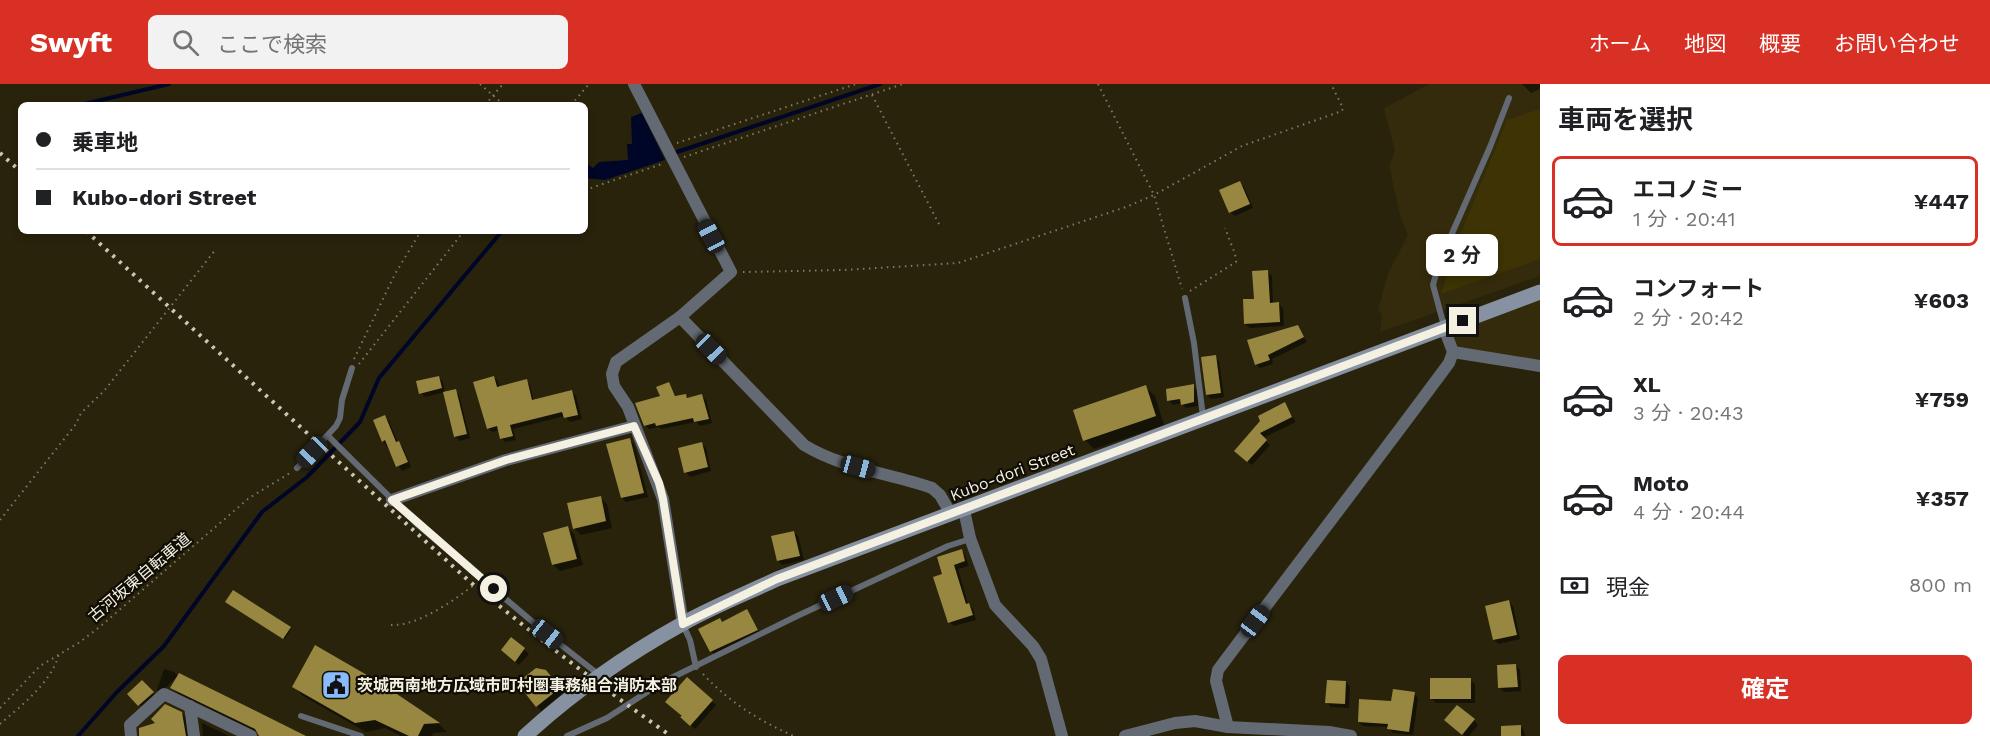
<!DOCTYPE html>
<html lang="ja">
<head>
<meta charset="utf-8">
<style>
	:root { --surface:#fff; --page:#f2f2f2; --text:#202124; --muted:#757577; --line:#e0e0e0; --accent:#d93025 }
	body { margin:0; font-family:"Work Sans","Noto Sans JP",sans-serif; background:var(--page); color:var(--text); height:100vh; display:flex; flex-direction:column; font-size:22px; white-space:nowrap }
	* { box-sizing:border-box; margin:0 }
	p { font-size:20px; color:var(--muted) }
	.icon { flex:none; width:33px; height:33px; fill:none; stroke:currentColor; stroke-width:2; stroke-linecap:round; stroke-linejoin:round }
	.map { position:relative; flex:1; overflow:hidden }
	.sheet { display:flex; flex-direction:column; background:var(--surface); width:450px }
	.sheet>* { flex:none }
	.top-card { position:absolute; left:18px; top:18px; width:570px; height:132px; border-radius:9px; box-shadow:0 3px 9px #0003; display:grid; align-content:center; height:132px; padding:0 18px; background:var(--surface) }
	.end { position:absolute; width:27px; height:27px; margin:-14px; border:8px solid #f4f0e2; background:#111; box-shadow:0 0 0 3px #111 }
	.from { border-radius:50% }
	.bubble { position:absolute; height:42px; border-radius:9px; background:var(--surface); box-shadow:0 3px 9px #0003; font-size:20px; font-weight:700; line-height:42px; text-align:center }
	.car { position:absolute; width:18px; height:36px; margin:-18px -9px; border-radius:8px; box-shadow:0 0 4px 2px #0007; background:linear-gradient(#222 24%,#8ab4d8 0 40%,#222 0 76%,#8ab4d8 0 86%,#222 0) }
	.top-card b { display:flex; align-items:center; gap:21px; height:57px; font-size:22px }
	.top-card b+b { border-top:2px solid var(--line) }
	.top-card i { width:15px; height:15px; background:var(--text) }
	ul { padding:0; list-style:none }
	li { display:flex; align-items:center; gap:18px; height:90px; margin:0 12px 9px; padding:0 6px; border:3px solid transparent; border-radius:9px }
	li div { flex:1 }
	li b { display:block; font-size:22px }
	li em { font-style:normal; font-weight:700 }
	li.selected { border-color:var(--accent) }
	li>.icon { width:54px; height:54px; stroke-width:1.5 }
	h2 { padding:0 18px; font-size:27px; line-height:72px }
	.pay { display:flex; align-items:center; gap:15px; height:66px; padding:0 18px; font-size:22px }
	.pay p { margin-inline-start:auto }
	.button { display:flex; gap:12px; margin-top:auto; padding:12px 18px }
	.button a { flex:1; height:69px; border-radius:9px; background:var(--accent); color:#fff; font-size:24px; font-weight:700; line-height:69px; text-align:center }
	header { display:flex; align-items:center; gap:36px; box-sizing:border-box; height:84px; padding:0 30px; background:var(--accent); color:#fff }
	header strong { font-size:28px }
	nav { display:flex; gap:33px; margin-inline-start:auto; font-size:21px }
	.search { width:420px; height:54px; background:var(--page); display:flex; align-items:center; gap:15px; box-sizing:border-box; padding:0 21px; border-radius:9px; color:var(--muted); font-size:22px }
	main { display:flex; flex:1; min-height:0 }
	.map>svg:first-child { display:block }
	.built { fill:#332b0b }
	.green { fill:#3d3304 }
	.water { fill:#000627 }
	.shadow { fill:#0007 }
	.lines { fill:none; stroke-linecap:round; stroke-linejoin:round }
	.stream { stroke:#000627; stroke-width:4 }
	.building { fill:#988740 }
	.path { stroke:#7f7a67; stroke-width:2; stroke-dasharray:1.5 4.5; stroke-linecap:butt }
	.lane { stroke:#636a73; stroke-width:6 }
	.street { stroke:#636a73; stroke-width:12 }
	.secondary { stroke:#8692a1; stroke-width:15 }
	.rail { stroke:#cbc7b7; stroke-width:4; stroke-dasharray:3 6; stroke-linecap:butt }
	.route { stroke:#f4f0e2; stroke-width:8 }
	.labels { text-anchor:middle; stroke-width:4.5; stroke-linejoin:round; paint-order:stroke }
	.street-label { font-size:16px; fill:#f4f0e2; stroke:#0f0d04 }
	.poi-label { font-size:16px; font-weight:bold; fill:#f4f0e2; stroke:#0f0d04; text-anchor:start }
</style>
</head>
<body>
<header>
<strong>Swyft</strong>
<div class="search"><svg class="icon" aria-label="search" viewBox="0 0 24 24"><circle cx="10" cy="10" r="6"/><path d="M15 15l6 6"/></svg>ここで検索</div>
<nav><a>ホーム</a><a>地図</a><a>概要</a><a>お問い合わせ</a></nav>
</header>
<main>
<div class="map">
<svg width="1540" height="652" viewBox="0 0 1540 652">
	<rect width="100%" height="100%" fill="#29230c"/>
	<!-- built -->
	<g class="built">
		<path d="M1430,0H1540V192L1380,248L1382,231L1378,226L1388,190L1408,151L1400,132L1389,81L1395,67L1384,24Z"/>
		<path d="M1540,214V277L1457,264L1451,247Z"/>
	</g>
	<!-- green -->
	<path class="green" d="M1540,25V175L1441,210L1457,159L1507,36Z"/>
	<!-- water -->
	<path class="water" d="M642,29L665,76L605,96L585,94V78L593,84L599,78L628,76L627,60H632L631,33Z"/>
	<!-- shadow -->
	<g class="shadow">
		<path d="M1522,0H1540V5L1531,9Z"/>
		<path d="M1239,99L1244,103L1253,124L1235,132L1230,128Z"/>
		<path d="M1267,188L1272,192L1273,220H1279L1283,224L1284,242L1250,244L1245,240Z"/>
		<path d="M1297,243L1307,258L1272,275L1273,280L1260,284L1256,280Z"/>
		<path d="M1215,273L1219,277L1224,313L1211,315L1207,311Z"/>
		<path d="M438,293L443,298L445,309L455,307L459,311L470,354L460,357L456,353L445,308L425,313L421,309Z"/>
		<path d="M494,293L498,297L500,304L526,297L530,301L534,317L572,308L576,312L582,335L570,338L565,332L513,345L516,356L505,358L501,354L499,346L492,348L488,344Z"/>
		<path d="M669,300L677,313L686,311L690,315L702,312L706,316L712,339L700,342L696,338L661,345L659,343L649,345L645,341Z"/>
		<path d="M1193,302L1197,306L1198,322L1186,324L1182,319L1173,321L1169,316Z"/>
		<path d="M1145,303L1155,312L1164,341L1094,365L1085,356Z"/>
		<path d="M1284,320L1296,338L1263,354L1270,361L1252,381L1236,367L1262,338Z"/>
		<path d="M385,333L389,337L398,359L403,363L411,383L402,387L383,357Z"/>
		<path d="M629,356L634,360L648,413L626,418L622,414Z"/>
		<path d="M702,360L706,364L711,387L690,393L686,388Z"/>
		<path d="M600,414L607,420L612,444L581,451L574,444Z"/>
		<path d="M567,443L574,450L583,481L560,487L553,481Z"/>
		<path d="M794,448L798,452L804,476L782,481L778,477Z"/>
		<path d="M961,466L965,471L969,482L958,485L968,520L973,525L976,536L954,542L949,538L944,491Z"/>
		<path d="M1509,518L1513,522L1520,555L1499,560L1494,556Z"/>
		<path d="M229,519L290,544L291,545L285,555Z"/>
		<path d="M747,527L761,550L716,572L711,567L723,539Z"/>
		<path d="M512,555L529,570L519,581L507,570Z"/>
		<path d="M316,564L439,640L447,648L433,649L432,652H401L385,644L366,648L303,612L294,603Z"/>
		<path d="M1516,581L1520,586L1521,607L1504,608L1499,603Z"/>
		<path d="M164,585L174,588L178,592L160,609L157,606Z"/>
		<path d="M550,592L563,609L541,627L537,622Z"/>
		<path d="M687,595L716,621L695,645L682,633Z"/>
		<path d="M1470,596L1475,600V619H1436L1431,614Z"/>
		<path d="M142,598L157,613L144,625L129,610Z"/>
		<path d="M1346,598L1350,603L1349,624L1331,623L1327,618Z"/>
		<path d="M172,604L303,652H261L259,649L179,610Z"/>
		<path d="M1414,609L1418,614L1413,651L1393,649L1388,643L1363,642L1359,638L1392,618Z"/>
		<path d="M182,629L186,634L189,652H140Z"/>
		<path d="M1474,636L1478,641L1469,652H1465L1450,640Z"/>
		<path d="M202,639L229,652H203Z"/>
		<path d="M1520,642L1524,647L1525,652H1503Z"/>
	</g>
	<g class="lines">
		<!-- stream -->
		<g class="stream">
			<path d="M80,21L169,0"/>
			<path d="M677,68L880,0"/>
			<path d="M78,652L116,609L164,562L262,428L307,393L360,338L379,294L502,147"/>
		</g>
	</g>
	<!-- building -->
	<g class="building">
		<path d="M1240,97L1250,120L1229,129L1219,106Z"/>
		<path d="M1268,186L1270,219L1279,218L1280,238L1244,240L1243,215H1254L1252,187Z"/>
		<path d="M1298,241L1304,253L1268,271L1270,276L1255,281L1247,256Z"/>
		<path d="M1216,271L1221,309L1206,311L1201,273Z"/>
		<path d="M439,292L442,304L419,310L416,297Z"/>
		<path d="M494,292L497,303L527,295L532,316L572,306L578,331L564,334L562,328L510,341L513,352L500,355L497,342L487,345L473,298Z"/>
		<path d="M669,298L675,312L686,310L687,314L702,310L709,335L694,338L693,334L656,342L655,339L644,342L635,319L660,312L656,303Z"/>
		<path d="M1194,300V318L1181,321L1180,315L1167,317L1166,305Z"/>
		<path d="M1146,301L1156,332L1083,357L1073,326Z"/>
		<path d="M456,305L467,350L454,353L443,308Z"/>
		<path d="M1285,318L1292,333L1260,349L1267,356L1247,378L1234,367L1260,337L1258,332Z"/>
		<path d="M385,331L396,358L399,357L408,378L396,383L385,356L382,358L373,336Z"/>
		<path d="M630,354L644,409L621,414L606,360Z"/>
		<path d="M702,358L708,383L684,389L678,364Z"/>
		<path d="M601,412L606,437L573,445L567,419Z"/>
		<path d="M568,442L577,475L552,481L543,449Z"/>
		<path d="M794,447L800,472L777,477L771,452Z"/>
		<path d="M962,465L965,477L954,481L966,520L969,519L973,531L948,539L933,493L942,490L937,473Z"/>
		<path d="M233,506L291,543L283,555L225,518Z"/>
		<path d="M1509,516L1517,551L1493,556L1485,522Z"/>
		<path d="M747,525L758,546L710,568L698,545L720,534L722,538Z"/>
		<path d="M511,553L525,564L515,578L501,566Z"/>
		<path d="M315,561L379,598L440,639L424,640L418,652H409L375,636L355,639L292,603Z"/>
		<path d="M1516,580L1518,603L1498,604L1497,581Z"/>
		<path d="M536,584L546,586L560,604L536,623L517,599Z"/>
		<path d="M179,589L274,636L306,652H259L255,645L170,604Z"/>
		<path d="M687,593L713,616L690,642L680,633L682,632L665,618Z"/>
		<rect x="1430" y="594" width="41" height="21"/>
		<path d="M142,596L154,608L138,622L127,610Z"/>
		<path d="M1327,596L1346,597L1345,620L1325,619Z"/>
		<path d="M1393,605L1415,608L1409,648L1387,645L1388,640L1358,638L1359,615L1391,617Z"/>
		<path d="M165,620L182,628L186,652H139V644L155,639L151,635Z"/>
		<path d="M1457,621L1475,635L1462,651L1444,636Z"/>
		<path d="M1521,641V652H1501V642Z"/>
	</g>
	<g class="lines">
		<!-- path -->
		<g class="path">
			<path d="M480,0L504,21"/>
			<path d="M1098,0L1154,111L1182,205"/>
			<path d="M872,11L940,142"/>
			<path d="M485,21L503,0"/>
			<path d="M571,21L589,0"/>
			<path d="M677,59L856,0"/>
			<path d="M684,73L903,0"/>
			<path d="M585,106L662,80"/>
			<path d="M743,188L844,186L958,179L1126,123L1154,111L1242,62L1342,27L1343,24L1331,0"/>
			<path d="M1190,207L1236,178L1235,170L1225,144"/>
			<path d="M354,275L395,190L421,147"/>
			<path d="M359,280L464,147"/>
			<path d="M0,436L76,340L81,329L104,307L216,165"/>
			<path d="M391,541C418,542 453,517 474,501"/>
			<path d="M703,590C728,617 759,637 794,652"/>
			<path d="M0,624L40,582L80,558L102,541L249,414L290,389"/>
			<path d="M0,640C22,621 51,599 59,570"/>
		</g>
		<!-- lane -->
		<g class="lane">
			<path d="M1185,214L1194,259L1203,333"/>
			<path d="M1444,242L1433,201L1439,179L1490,63L1509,14"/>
			<path d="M328,352L418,441L547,550L598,590"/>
			<path d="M297,384L336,342L340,334L342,316L352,284"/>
			<path d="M683,541L690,556L696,583"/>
			<path d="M301,632L361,652"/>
			<path d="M567,652L607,634L661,599L795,533L948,462L970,455"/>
		</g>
		<!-- street -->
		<g class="street">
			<path d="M634,0L731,188L680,233L616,278L612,290L614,302L628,323L663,415L683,540"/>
			<path d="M680,233L804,361C843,385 890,389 932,404L940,411L951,430"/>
			<path d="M1453,268L1540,282"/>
			<path d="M392,416L506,376L634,342"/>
			<path d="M964,426L970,454L995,521L1033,562L1041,575L1062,652"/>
			<path d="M190,622L194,652"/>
			<path d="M1228,643L1216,597L1218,586C1295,483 1373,382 1449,279L1453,268L1444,244"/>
			<path d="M131,652L130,641L164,610L251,652"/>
			<path d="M1125,652L1175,639L1195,637L1228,643L1329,648L1351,652"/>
		</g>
		<!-- secondary -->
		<path class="secondary" d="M525,652C572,609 626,571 682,540C712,523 745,510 777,495L1540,208"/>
		<!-- rail -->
		<g class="rail">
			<path d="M0,69L21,88"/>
			<path d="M86,147L469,497C534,551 601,603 671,652"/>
		</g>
	</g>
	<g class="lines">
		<!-- route -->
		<path class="route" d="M494,505L392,416L506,376L634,342L659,399L663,415L683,540L777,495L1463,237"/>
	</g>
	<!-- icons -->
	<defs>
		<g id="civic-square" transform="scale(1.5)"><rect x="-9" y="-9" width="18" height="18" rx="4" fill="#89bafc" stroke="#0f0d04"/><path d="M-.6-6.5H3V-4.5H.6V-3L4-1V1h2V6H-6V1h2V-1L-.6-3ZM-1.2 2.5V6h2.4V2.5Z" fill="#111"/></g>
	</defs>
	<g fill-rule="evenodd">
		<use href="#civic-square" x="336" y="601"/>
	</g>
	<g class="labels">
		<!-- street labels -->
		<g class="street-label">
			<text transform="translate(1012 388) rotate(-21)" y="6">Kubo-dori Street</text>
			<text transform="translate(139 493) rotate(-40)" y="6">古河坂東自転車道</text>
		</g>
		<!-- poi labels -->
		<g class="poi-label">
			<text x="357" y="607">茨城西南地方広域市町村圏事務組合消防本部</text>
		</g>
	</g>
</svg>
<i class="end from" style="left:494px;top:505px"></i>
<i class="end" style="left:1463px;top:237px"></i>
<div class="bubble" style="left:1426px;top:150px;width:72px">2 分</div>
<i class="car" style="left:711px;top:152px;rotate:332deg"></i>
<i class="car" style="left:711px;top:265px;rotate:136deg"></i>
<i class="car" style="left:312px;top:368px;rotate:224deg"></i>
<i class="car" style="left:858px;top:383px;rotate:105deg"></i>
<i class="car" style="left:836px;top:514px;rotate:65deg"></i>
<i class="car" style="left:1255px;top:537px;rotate:37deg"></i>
<i class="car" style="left:547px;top:550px;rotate:128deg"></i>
<div class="top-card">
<b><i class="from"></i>乗車地</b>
<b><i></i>Kubo-dori Street</b>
</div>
</div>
<section class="sheet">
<h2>車両を選択</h2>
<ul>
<li class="selected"><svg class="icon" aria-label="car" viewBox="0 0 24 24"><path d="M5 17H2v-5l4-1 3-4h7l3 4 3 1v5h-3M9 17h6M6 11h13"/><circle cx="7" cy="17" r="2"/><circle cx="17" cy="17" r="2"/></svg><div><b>エコノミー</b><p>1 分 · 20:41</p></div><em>¥447</em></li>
<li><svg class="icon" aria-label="car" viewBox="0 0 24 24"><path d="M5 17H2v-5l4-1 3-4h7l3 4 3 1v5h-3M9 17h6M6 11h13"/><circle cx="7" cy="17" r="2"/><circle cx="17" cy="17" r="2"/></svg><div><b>コンフォート</b><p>2 分 · 20:42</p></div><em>¥603</em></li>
<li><svg class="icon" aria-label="car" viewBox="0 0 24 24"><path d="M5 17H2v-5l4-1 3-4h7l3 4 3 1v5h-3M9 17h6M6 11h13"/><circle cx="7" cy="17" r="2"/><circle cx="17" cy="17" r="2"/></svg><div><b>XL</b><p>3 分 · 20:43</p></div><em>¥759</em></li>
<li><svg class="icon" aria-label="car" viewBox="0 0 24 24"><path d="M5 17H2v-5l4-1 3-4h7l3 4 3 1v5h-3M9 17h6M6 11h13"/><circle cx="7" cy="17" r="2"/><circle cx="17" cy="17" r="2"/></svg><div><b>Moto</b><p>4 分 · 20:44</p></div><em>¥357</em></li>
</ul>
<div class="pay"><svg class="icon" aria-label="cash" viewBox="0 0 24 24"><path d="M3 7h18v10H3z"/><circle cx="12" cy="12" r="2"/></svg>現金<p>800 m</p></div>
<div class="button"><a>確定</a></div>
</section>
</main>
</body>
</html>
